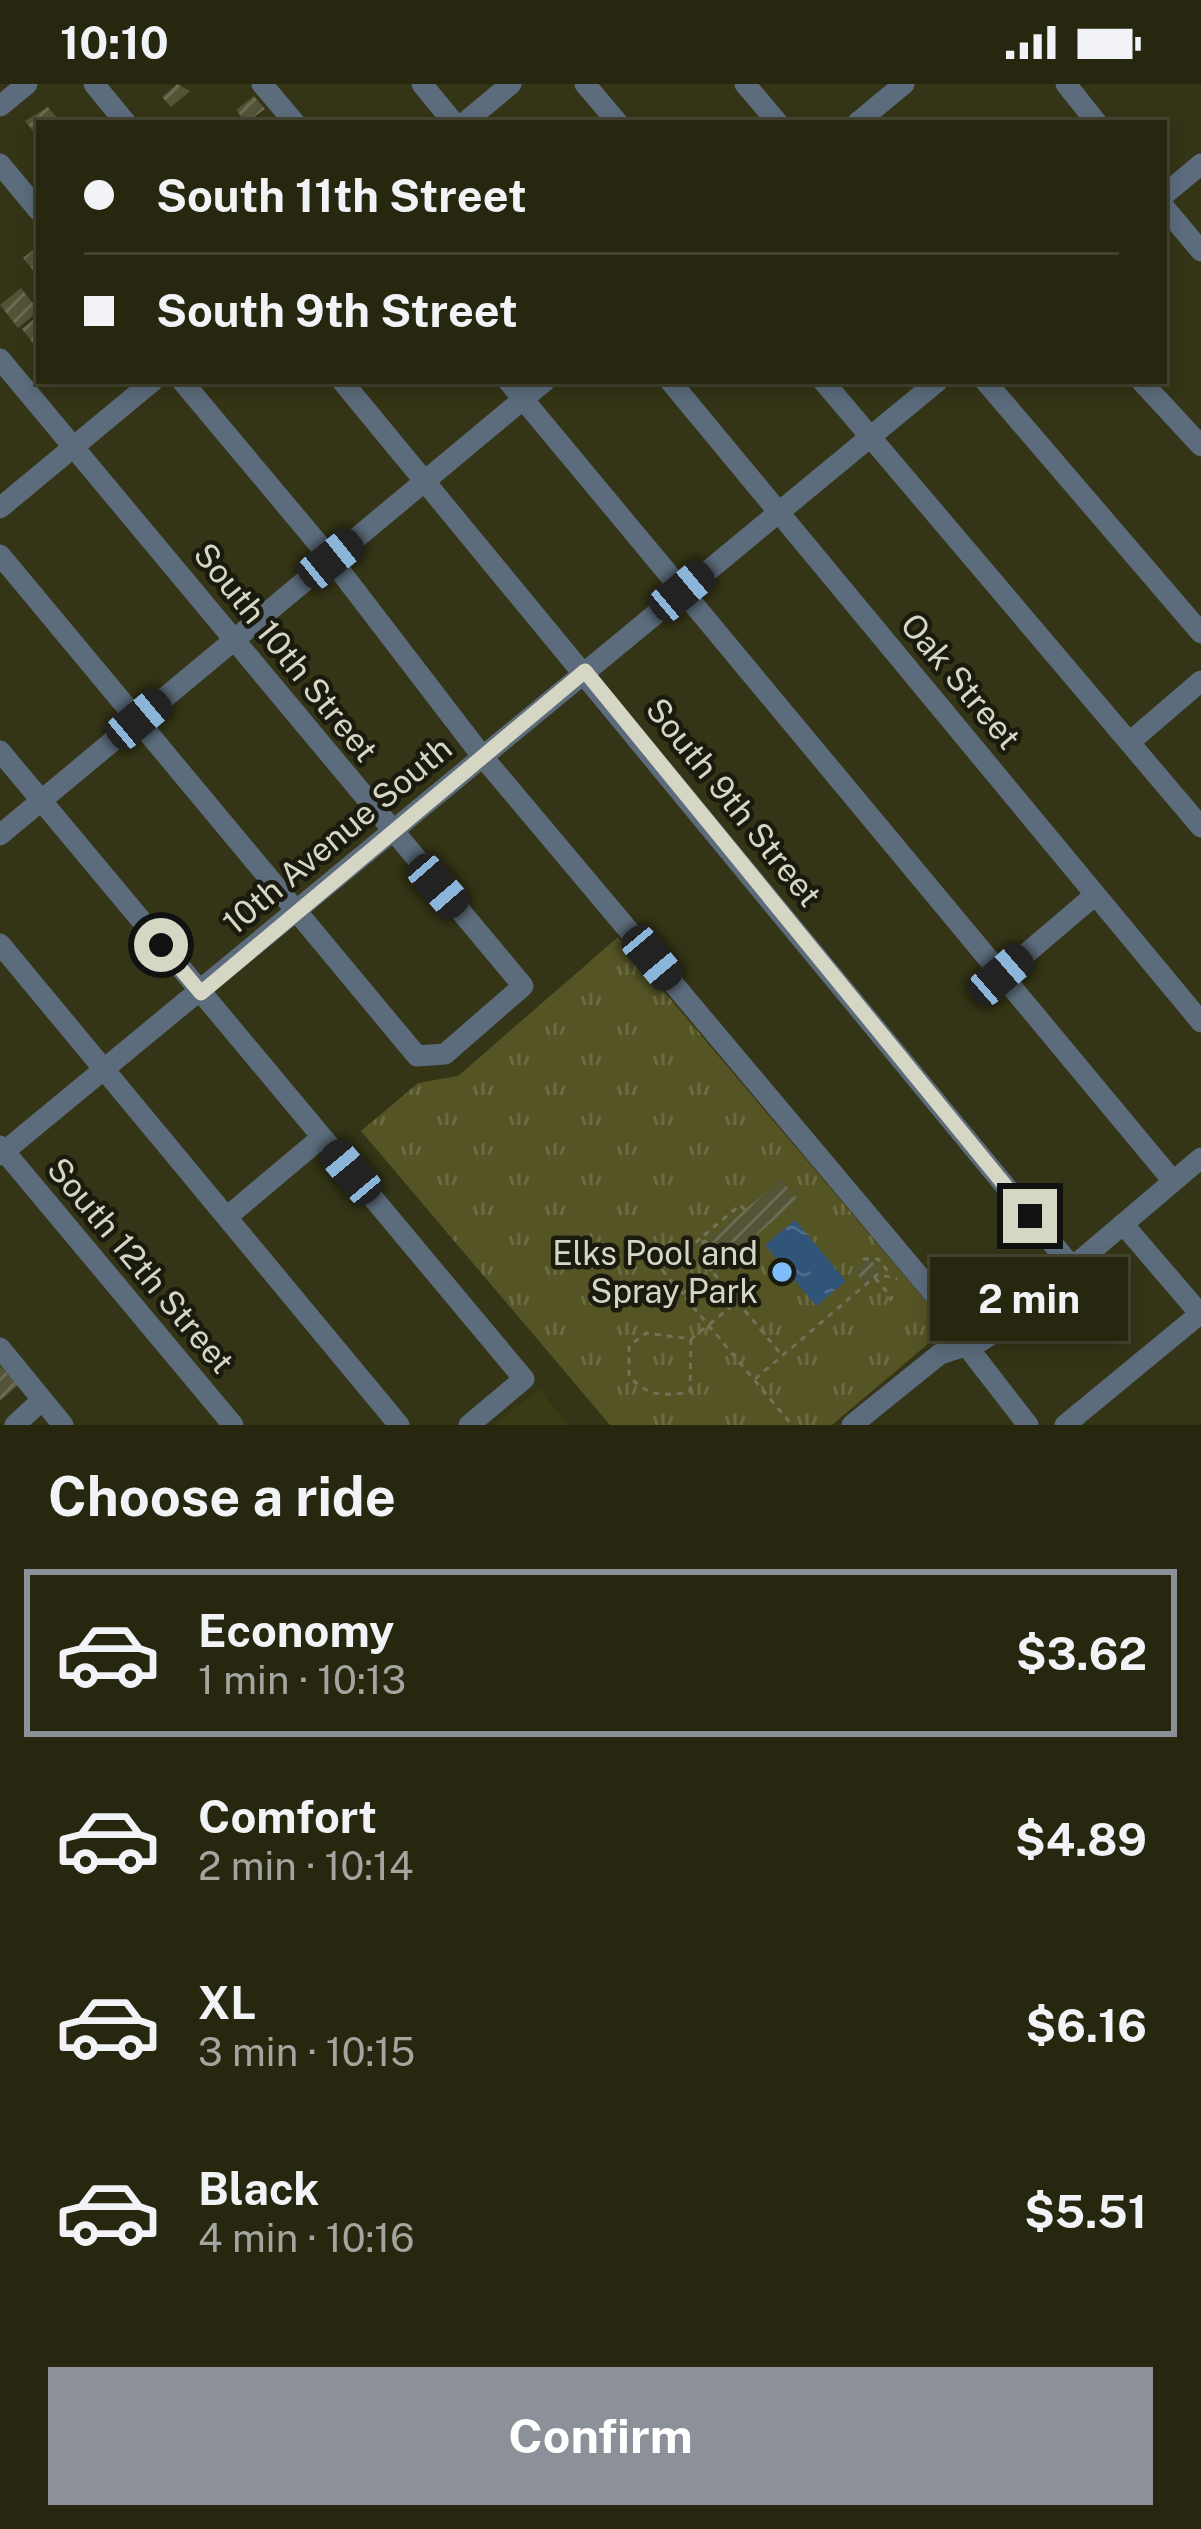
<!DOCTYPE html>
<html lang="en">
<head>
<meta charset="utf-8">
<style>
	:root { --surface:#272710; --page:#33331e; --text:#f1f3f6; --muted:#a4a59f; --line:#434430; --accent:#8c9099 }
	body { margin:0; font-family:"Public Sans",sans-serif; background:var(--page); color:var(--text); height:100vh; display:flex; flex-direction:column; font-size:45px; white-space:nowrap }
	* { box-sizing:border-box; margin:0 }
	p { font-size:39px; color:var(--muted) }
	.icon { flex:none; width:66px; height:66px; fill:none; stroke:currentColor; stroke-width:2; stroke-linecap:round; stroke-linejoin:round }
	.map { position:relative; height:1341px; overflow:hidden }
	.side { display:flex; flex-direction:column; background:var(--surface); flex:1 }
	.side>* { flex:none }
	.guide { position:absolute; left:36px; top:36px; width:1131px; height:264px; border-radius:0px; box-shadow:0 6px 18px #0003,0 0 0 3px var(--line); display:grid; align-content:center; height:264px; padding:0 48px; background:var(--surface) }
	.end { position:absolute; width:54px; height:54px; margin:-27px; border:15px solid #d6d6c5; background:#111; box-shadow:0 0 0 6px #111 }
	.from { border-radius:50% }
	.bubble { position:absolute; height:84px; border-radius:0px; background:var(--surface); box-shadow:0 6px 18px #0003,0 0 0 3px var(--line); font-size:39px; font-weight:700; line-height:84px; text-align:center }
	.car { position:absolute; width:36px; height:72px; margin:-36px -18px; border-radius:15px; box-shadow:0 0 9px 3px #0007; background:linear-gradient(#222 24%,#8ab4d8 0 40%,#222 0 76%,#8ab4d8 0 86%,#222 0) }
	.guide b { display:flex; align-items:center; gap:42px; height:114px; font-size:45px }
	.guide b+b { border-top:3px solid var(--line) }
	.guide i { width:30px; height:30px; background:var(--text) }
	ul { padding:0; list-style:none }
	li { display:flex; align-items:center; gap:36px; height:168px; margin:0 24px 18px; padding:0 24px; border:6px solid transparent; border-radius:0px }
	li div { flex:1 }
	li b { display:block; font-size:45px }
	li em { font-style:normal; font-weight:700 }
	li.selected { border-color:var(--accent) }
	li>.icon { width:108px; height:108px; stroke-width:1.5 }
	h2 { padding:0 48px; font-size:54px; line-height:144px }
	.cta { display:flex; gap:24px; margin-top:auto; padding:24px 48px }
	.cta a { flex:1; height:138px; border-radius:0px; background:var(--accent); color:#fff; font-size:48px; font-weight:700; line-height:138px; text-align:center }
	.status { display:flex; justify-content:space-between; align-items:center; height:84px; padding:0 60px; background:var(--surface); direction:ltr }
	.status svg { height:33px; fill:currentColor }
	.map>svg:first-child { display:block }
	.built { fill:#3a3a14 }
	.park { fill:url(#park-tufts) }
	.water { fill:url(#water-ripples) }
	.building { fill:url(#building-hatch) }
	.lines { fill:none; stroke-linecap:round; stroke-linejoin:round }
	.path { stroke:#727259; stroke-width:3; stroke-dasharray:6 6; stroke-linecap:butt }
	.minor { stroke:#5c6c7c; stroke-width:21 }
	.route { stroke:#d6d6c5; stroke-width:15 }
	.poi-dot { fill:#7fbdfa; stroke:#1a1a0e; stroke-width:4.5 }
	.labels { text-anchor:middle; stroke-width:9; stroke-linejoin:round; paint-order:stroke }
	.street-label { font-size:33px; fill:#d6d6c5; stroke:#1a1a0e }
	.poi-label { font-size:33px; fill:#d6d6c5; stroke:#1a1a0e; text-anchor:end }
</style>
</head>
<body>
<div class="status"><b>10:10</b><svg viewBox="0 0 49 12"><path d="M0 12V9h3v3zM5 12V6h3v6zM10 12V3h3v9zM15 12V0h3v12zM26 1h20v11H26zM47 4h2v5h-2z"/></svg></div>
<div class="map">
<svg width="1201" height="1341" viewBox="0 0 1201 1341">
	<defs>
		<pattern id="park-tufts" width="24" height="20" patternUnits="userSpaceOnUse" patternTransform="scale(3)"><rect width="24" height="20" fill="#545425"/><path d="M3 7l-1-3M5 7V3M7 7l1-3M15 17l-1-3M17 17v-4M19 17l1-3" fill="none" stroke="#6c6c43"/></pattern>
		<pattern id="water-ripples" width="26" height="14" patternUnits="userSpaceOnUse" patternTransform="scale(3)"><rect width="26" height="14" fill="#315578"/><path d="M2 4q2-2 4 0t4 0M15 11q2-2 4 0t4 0" fill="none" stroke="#4e6d8a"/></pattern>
		<pattern id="building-hatch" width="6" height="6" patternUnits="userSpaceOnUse" patternTransform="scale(3)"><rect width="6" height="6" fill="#535436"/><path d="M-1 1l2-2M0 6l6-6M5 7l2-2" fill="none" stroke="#6b6c52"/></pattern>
	</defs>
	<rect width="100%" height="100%" fill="#343416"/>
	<!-- built -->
	<path class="built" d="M539,1305L569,1341H495L538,1305Z"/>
	<!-- park -->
	<path class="park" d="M618,853L948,1243L832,1341H610L361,1047L418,999L458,992Z"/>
	<!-- water -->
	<path class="water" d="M795,1136L846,1197L816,1222L765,1161Z"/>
	<!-- building -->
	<g class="building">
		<path d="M177,0L190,7L171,23L162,13Z"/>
		<path d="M254,12L265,25L246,39L236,26Z"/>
		<path d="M48,23L61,39H39L33,47L25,37Z"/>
		<path d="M37,163L39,186L35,189L23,174Z"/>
		<path d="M21,204L39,227L18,244L0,221Z"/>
		<path d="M39,231V267L22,245Z"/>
		<path d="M781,1096L798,1116L726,1177L708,1156Z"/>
		<path d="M869,1174L880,1186L864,1199L854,1187Z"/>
		<path d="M0,1282L18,1301L0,1317Z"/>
	</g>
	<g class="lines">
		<!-- path -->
		<g class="path">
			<path d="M745,1126L740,1121L702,1153L707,1181L781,1270"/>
			<path d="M863,1175H878L891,1191"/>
			<path d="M875,1194L892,1214L886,1219"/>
			<path d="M682,1210L721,1177L702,1153L663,1187L792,1341"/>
			<path d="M691,1255L690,1308C663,1312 648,1313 629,1292V1262L646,1249L691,1255L737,1218"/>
			<path d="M755,1295L878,1190L897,1195"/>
		</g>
		<!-- minor -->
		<g class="minor">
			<path d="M94,0L126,39"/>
			<path d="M262,0L295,39"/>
			<path d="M422,0L454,39"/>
			<path d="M585,0L618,39"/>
			<path d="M745,0L778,39"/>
			<path d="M1066,0L1097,39"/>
			<path d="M0,22L27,0"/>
			<path d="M464,39L511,0"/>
			<path d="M857,39L904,0"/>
			<path d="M0,80L39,127"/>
			<path d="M1164,111L1201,80"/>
			<path d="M1164,123L1201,167"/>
			<path d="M0,275L523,902L445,970L417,972L0,471"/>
			<path d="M182,297L331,475L482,672L956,1236L970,1260"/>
			<path d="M342,297L1072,1183"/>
			<path d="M508,297L1173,1097"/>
			<path d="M670,297L1201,938"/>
			<path d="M823,297L1201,743"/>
			<path d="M985,297L1201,549"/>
			<path d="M1141,297L1201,362"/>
			<path d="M0,424L153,297"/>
			<path d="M1131,657L1201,597"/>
			<path d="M0,667L524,1295L469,1341"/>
			<path d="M0,751L545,297"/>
			<path d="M0,860L399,1341"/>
			<path d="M1001,891L1095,811"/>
			<path d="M0,1062L233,1341"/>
			<path d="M0,1071L938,297"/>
			<path d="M227,1133L322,1053"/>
			<path d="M1123,1140L1201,1231"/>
			<path d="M966,1261L1028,1341"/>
			<path d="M0,1264L63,1341"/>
			<path d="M15,1341L42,1316"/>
			<path d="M852,1341L940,1270L981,1257L1003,1242L1201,1074"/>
			<path d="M1065,1341L1201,1229"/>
		</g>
	</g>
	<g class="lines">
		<!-- route -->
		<path class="route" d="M161,861L201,909L585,587L1030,1132"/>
	</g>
	<!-- markers -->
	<circle class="poi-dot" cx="782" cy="1188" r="12"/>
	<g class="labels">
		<!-- street labels -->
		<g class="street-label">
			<text transform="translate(286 568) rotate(51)" y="12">South 10th Street</text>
			<text transform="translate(961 597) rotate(50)" y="12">Oak Street</text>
			<text transform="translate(734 718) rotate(51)" y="12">South 9th Street</text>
			<text transform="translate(337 751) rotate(-40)" y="12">10th Avenue South</text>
			<text transform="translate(141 1181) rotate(50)" y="12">South 12th Street</text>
		</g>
		<!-- poi labels -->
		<g class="poi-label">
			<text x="758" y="1181">Elks Pool and<tspan x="758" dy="38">Spray Park</tspan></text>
		</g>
	</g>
</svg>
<i class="end from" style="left:161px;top:861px"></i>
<i class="end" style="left:1030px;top:1132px"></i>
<div class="bubble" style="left:930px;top:1173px;width:198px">2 min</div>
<i class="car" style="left:331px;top:475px;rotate:51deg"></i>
<i class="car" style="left:682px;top:507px;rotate:50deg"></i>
<i class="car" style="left:139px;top:635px;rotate:50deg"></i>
<i class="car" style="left:438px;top:802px;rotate:139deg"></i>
<i class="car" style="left:652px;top:874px;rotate:140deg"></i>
<i class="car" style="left:1001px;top:891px;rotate:49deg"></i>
<i class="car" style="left:351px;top:1088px;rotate:320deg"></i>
<div class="guide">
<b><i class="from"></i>South 11th Street</b>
<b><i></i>South 9th Street</b>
</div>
</div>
<section class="side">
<h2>Choose a ride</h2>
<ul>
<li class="selected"><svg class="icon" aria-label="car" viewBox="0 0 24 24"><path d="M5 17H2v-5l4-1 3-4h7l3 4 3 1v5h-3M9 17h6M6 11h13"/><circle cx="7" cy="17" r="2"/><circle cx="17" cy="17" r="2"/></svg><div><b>Economy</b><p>1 min · 10:13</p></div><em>$3.62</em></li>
<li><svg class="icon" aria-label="car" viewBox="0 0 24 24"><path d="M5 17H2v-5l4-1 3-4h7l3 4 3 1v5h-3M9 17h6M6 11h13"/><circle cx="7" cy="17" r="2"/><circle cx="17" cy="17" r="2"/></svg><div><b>Comfort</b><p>2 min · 10:14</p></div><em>$4.89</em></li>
<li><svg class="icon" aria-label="car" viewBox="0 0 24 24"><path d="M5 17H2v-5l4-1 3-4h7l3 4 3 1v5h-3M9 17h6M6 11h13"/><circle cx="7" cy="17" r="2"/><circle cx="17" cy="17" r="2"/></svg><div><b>XL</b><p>3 min · 10:15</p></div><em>$6.16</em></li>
<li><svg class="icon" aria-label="car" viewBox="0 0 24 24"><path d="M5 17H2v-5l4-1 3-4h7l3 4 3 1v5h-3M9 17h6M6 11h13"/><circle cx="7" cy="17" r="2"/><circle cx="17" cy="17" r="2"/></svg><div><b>Black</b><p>4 min · 10:16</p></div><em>$5.51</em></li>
</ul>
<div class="cta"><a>Confirm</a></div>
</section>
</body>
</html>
